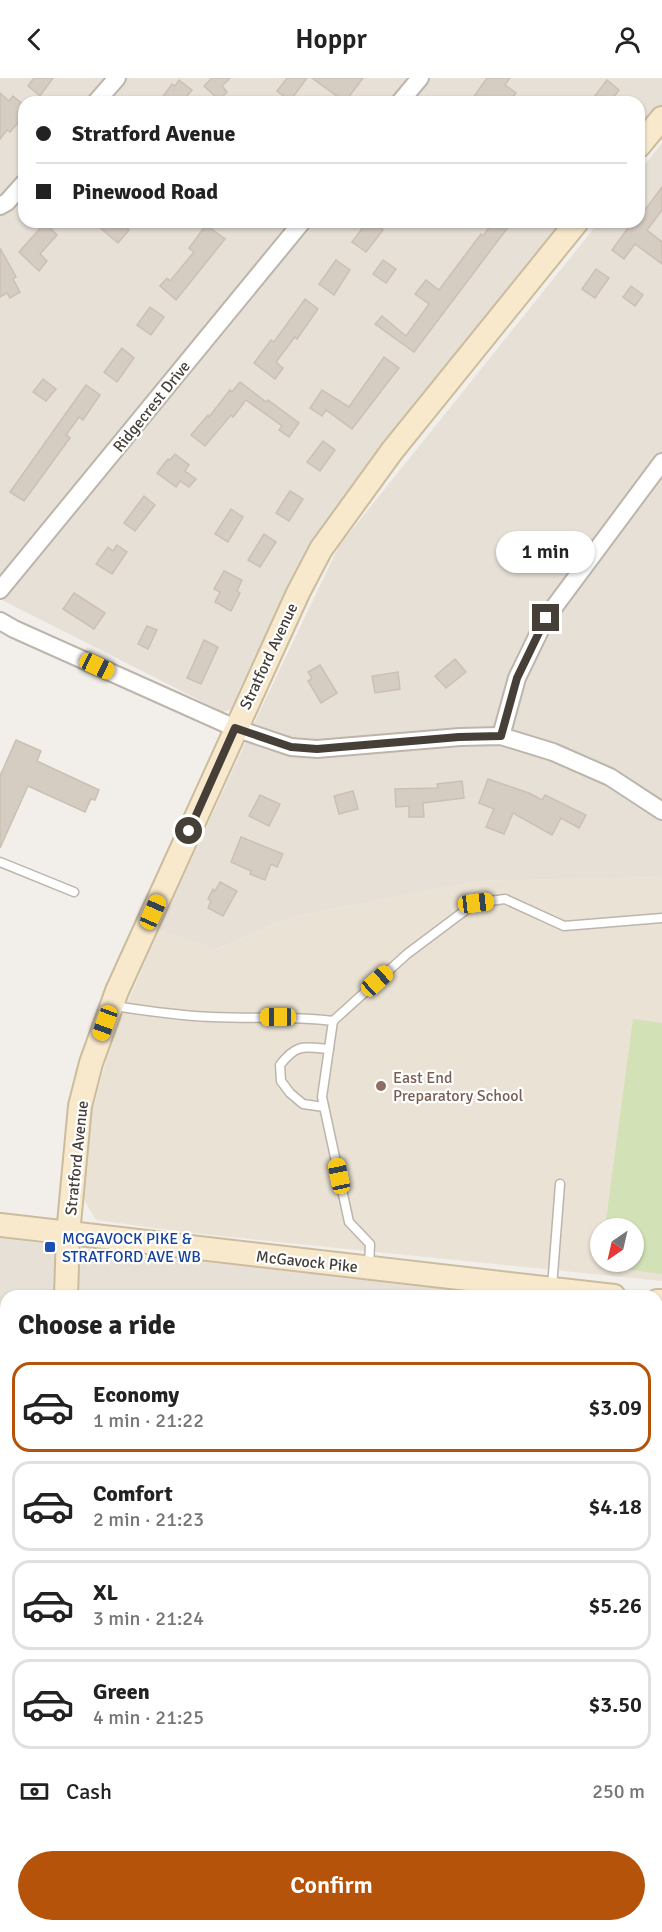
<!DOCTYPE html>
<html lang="en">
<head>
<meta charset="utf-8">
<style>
	:root { --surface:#fff; --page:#f6f6f6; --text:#222; --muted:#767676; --line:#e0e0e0; --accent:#b45309 }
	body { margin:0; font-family:Signika,sans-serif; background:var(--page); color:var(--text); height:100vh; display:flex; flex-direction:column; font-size:22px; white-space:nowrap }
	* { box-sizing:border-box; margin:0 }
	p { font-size:20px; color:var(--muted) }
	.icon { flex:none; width:33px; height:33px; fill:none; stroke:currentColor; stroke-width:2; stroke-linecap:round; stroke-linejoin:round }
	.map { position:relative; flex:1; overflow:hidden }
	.side { position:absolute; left:0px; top:1212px; width:663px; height:642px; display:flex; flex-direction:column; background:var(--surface); border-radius:18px 18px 0 0; box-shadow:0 2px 4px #0004 }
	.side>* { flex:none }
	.top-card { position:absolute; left:18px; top:18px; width:627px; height:132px; border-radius:18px; box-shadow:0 2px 4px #0004; display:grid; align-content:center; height:132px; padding:0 18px; background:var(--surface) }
	.needle { width:39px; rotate:214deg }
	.fabs { position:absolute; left:590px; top:1140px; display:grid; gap:12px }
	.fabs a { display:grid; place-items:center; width:54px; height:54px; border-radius:50%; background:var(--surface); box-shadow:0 2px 4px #0004; font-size:30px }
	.end { position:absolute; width:27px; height:27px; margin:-14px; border:8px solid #453f38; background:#fff; box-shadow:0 0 0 3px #fff }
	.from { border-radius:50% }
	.bubble { position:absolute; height:42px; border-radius:21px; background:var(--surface); box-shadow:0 2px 4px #0004; font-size:20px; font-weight:600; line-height:42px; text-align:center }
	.car { position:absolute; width:18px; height:36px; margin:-18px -9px; border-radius:8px; box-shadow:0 0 4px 2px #0007; background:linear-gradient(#f5c518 24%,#345 0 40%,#f5c518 0 76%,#345 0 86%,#f5c518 0) }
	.top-card b { display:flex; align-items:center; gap:21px; height:57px; font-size:22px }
	.top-card b+b { border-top:2px solid var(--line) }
	.top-card i { width:15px; height:15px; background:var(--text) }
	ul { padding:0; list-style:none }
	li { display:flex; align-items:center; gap:18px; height:90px; margin:0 12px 9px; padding:0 6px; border:3px solid var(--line); border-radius:18px }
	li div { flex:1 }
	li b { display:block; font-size:22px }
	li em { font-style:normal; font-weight:600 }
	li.active { border-color:var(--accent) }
	li>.icon { width:54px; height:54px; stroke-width:1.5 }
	h2 { padding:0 18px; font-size:27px; line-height:72px }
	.pay { display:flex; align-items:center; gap:15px; height:66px; padding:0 18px; font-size:22px }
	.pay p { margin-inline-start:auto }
	.action { display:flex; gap:12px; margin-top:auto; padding:12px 18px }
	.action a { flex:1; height:69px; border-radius:36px; background:var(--accent); color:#fff; font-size:24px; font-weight:600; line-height:69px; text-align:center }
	header { display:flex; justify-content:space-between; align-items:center; height:78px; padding:0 18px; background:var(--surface); font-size:27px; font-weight:600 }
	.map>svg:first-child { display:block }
	.residential { fill:#e6e0d7 }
	.education { fill:#eae2d4; fill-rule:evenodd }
	.green { fill:#d2e2b6 }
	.building { fill:#d5ccc2; stroke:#ccc0b4; stroke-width:1.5 }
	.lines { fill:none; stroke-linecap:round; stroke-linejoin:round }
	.lane-casing { stroke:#bdb5ac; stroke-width:11 }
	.street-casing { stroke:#bdb5ac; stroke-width:20 }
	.secondary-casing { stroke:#ccbc9e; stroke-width:26 }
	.lane { stroke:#fff; stroke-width:8 }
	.street { stroke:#fff; stroke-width:16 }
	.secondary { stroke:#f8e9cd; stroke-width:22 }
	.route { stroke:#453f38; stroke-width:8 }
	.education-dot { fill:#8d6e63; stroke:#fff; stroke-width:2 }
	.transit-dot { fill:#1a4fb4; stroke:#fff; stroke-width:2 }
	.labels { text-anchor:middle; stroke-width:4.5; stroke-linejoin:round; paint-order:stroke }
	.street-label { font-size:16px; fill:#453f38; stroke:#fff }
	.education-label { font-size:16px; fill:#785e54; stroke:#fff; text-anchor:start }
	.transit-label { font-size:16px; fill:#164399; stroke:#fff; text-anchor:start }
</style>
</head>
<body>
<header><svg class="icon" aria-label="back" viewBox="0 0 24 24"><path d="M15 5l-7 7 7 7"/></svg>Hoppr<svg class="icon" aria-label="person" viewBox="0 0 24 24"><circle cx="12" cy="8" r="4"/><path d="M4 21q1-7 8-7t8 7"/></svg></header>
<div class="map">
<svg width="662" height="1854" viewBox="0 0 662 1854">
	<rect width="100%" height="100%" fill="#f2eee9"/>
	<!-- residential -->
	<g class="residential">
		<path d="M0,0H662V32L639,60V24H24V144H572L317,460L240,628L223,634L0,521Z"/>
		<path d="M662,65V799L478,803L291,839L217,871L159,852L259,635L339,468L599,144H639V94Z"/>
		<path d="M0,1160L63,1168L61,1218H6V1848L0,1854Z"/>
		<path d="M76,1170L514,1218H75Z"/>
		<path d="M657,1234H662V1854H61L62,1848H657Z"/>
	</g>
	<!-- education -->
	<path class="education" d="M662,799V1203L191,1155L96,1142L82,1118L85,1059L113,958L159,852L218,871L291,839L478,803ZM600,1150H633V1184H600Z"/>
	<!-- green -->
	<path class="green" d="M633,941L662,945V1196L600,1188V1184H633V1150H605Z"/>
	<!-- building -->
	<g class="building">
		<path d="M34,0H53L40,18L28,8Z"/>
		<path d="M212,0H230L222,8L227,14L219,22L204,8Z"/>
		<path d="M287,0H307L290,23L277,13Z"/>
		<path d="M312,0H363L345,24Z"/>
		<path d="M487,0H510L505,7L516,15L509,24H470Z"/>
		<path d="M179,2L192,12L182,24H159L172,6L175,8Z"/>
		<path d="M607,2L619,12L610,24H590Z"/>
		<path d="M0,15L9,23L13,18L24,27L18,34L24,38L10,54L7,52L0,61Z"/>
		<path d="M662,109V132L647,152L662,164V186L635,166L624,181L612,172L630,147L632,149L636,144H639V140Z"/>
		<path d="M93,144H120L129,152L118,165Z"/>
		<path d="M367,144H372L383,152L366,174L352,164Z"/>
		<path d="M487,144H512L414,274L375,246L382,238L406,258L429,226L415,216L426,202L439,212L481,156L483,158L491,147Z"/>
		<path d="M45,145L57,157L40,176L47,183L39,193L19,174Z"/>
		<path d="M206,147L225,161L176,222L160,208L167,200L170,203L194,174L189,170Z"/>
		<path d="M0,170L16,199L13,201L20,214L10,220L7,215L0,219Z"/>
		<path d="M336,182L350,192L334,217L319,206Z"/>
		<path d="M383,182L396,191L386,205L373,196Z"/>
		<path d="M596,191L609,200L595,220L582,211Z"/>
		<path d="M631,208L643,217L635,228L623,219Z"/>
		<path d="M305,221L318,231L297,261L295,259L276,284L283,290L275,301L254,285L271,262L274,264Z"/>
		<path d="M150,229L164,239L151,257L137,247Z"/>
		<path d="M122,270L134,280L117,304L104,294Z"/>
		<path d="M384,279L399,290L352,351L326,332L322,338L310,330L322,312L349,329Z"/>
		<path d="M43,301L56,311L46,323L33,314Z"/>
		<path d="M240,304L266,324L268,322L299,345L289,359L279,352L282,348L246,322L233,339L231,337L205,368L191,357L208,337L209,339L230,312L232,314Z"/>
		<path d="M86,307L100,317L83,342L79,339L66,357L70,360L24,423L10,414Z"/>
		<path d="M323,363L335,372L320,393L307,384Z"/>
		<path d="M175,376L189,387L185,393L196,401L189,409L180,403L176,409L157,395L168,381L170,382Z"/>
		<path d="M290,413L303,421L289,443L276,435Z"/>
		<path d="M144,418L155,427L135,453L124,445Z"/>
		<path d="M231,431L243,439L228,464L215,456Z"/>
		<path d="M264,456L276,464L260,489L248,482Z"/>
		<path d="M117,467L127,474L112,496L96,486L108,469L113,473Z"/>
		<path d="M224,493L242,502L237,513L240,515L231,533L215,524L220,514L214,511Z"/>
		<path d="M74,515L105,535L94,551L63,531Z"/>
		<path d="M147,548L157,552L148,571L138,566Z"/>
		<path d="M204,562L218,569L201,606L187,600Z"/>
		<path d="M455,581L466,594L446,610L435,598Z"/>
		<path d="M320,587L337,615L321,625L308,603L312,600L308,594Z"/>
		<path d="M398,594L400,611L375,615L372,598Z"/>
		<path d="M16,662L41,673L37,683L99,712L95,722L91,721L85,734L28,708L0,770V698Z"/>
		<path d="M488,701L529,715L542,722L545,717L586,737L579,750L561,740L552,757L513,735L504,756L486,749L494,731L479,725Z"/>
		<path d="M462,703L464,720L423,725L424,739H409V728L396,729L395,711L438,710L437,706Z"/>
		<path d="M353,713L358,731L339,736L334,718Z"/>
		<path d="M260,717L280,726L269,748L249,738Z"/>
		<path d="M241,759L283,776L277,789L271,786L265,802L250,796L251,793L231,784Z"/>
		<path d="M220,804L237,813L223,838L208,830L211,823L208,821L213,811L215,813Z"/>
	</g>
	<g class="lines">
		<!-- lane casing -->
		<g class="lane-casing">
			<g id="lane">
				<path d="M0,784L74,814"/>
				<path d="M114,928C147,933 179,938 212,939C252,941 292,938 333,943L322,1019L349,1144L370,1166L369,1190"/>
				<path d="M333,943L407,876L475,825L505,821L564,848L662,840"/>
				<path d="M324,1029L303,1026L290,1015L281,1003L280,987C297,965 304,969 329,971"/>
				<path d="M552,1209L560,1106"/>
			</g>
		</g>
		<!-- street casing -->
		<g class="street-casing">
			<g id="street">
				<path d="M96,24L117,0"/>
				<path d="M400,24L420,0"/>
				<path d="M0,128L7,124L24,105"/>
				<path d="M0,512L302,144"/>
				<path d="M0,543L14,551L235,650L291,669L317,671L460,659L501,658L553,674L610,699L662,733"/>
				<path d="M501,658L517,600L546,540L662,384"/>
				<path d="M0,1388H6"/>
				<path d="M0,1603H6"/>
				<path d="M0,1852L83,1854"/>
			</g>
		</g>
		<!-- secondary casing -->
		<g class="secondary-casing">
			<g id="secondary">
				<path d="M639,68L662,40"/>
				<path d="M0,1147L614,1218"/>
				<path d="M66,1218L68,1156L80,1028L91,985L117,913L298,515L321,471L392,373L577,144"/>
				<path d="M657,1223H662"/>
				<path d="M50,1854V1848"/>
			</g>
		</g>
		<!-- lane -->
		<use href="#lane" class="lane"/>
		<!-- street -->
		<use href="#street" class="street"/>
		<!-- secondary -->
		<use href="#secondary" class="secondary"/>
	</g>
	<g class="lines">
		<!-- route -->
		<path class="route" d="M189,753L235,650L291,669L317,671L459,659L501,658L517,600L546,540"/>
	</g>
	<!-- markers -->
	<circle class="education-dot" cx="381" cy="1008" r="6"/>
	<rect class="transit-dot" x="44" y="1163" width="12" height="12" rx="3"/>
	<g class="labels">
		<!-- street labels -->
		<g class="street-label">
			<text transform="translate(151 328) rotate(-51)" y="6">Ridgecrest Drive</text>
			<text transform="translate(268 578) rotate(-65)" y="6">Stratford Avenue</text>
			<text transform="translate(76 1080) rotate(-84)" y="6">Stratford Avenue</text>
			<text transform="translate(307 1183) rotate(6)" y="6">McGavock Pike</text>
		</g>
		<!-- education labels -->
		<g class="education-label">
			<text x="393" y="1005">East End<tspan x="393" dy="18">Preparatory School</tspan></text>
		</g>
		<!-- transit labels -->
		<g class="transit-label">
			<text x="62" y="1166">MCGAVOCK PIKE &amp;<tspan x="62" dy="18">STRATFORD AVE WB</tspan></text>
		</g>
	</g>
</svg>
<div class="fabs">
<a><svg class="needle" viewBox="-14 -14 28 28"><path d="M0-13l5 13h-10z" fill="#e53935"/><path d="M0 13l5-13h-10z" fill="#767676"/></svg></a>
</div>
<i class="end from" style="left:189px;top:753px"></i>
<i class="end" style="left:546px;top:540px"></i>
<div class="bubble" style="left:496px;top:453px;width:99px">1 min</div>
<i class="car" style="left:97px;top:588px;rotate:115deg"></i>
<i class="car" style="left:476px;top:825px;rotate:83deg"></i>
<i class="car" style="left:153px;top:834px;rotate:24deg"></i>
<i class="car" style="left:377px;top:903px;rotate:48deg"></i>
<i class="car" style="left:278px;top:939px;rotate:270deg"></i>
<i class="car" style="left:105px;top:945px;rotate:200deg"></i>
<i class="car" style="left:339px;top:1098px;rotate:348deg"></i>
<div class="top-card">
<b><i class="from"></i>Stratford Avenue</b>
<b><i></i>Pinewood Road</b>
</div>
<section class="side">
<h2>Choose a ride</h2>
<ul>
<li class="active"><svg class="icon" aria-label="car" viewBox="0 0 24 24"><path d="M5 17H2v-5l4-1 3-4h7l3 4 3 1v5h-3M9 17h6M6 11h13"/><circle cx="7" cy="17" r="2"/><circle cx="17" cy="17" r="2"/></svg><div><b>Economy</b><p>1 min · 21:22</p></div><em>$3.09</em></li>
<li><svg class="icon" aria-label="car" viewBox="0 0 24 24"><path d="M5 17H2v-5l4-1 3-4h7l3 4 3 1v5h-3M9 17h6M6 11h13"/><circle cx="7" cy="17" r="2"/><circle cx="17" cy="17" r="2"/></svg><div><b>Comfort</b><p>2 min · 21:23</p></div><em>$4.18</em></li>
<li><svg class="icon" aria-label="car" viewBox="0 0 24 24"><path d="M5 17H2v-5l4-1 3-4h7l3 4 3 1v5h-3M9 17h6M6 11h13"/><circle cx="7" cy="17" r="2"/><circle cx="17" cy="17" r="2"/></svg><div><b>XL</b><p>3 min · 21:24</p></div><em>$5.26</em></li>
<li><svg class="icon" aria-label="car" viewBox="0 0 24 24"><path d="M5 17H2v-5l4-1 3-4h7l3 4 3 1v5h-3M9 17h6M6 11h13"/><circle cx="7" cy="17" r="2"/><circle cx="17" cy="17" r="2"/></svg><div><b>Green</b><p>4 min · 21:25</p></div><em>$3.50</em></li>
</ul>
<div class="pay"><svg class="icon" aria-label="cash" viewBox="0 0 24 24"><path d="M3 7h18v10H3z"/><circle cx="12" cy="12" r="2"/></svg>Cash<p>250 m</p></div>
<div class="action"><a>Confirm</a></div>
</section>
</div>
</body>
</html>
